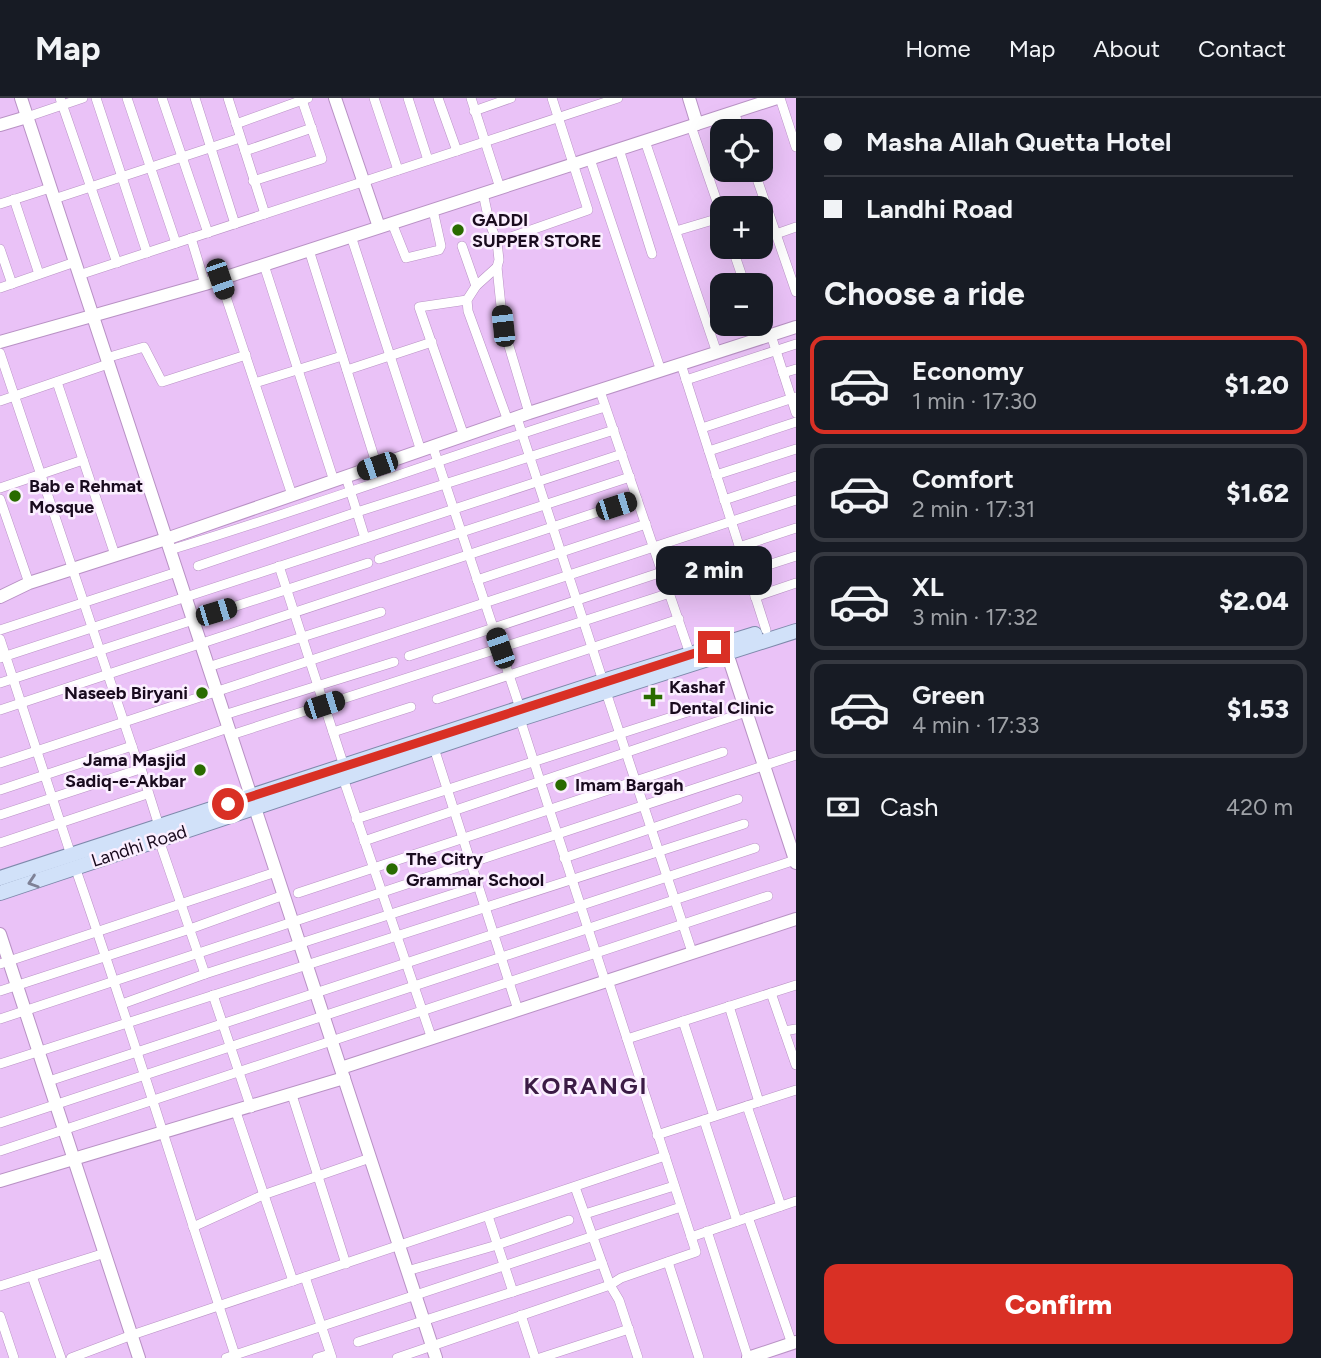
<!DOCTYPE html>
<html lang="en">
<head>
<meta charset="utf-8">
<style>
	:root { --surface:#171b24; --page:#242831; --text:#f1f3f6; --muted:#9ea1a6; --line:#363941; --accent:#d93025 }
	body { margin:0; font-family:Figtree,sans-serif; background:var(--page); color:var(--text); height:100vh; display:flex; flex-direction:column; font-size:26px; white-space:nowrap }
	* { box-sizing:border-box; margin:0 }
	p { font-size:23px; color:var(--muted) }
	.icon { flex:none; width:38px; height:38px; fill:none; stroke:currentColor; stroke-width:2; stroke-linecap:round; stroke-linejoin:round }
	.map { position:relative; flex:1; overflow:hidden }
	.panel { display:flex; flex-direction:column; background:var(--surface); width:525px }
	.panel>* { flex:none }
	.banner { display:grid; align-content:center; height:154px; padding:0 28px; background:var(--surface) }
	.controls { position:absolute; left:710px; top:21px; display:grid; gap:14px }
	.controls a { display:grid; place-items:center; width:63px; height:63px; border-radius:14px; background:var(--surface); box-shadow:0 7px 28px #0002; font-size:35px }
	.end { position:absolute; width:32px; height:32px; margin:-16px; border:9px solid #d93025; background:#fff; box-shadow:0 0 0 4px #fff }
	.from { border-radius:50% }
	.bubble { position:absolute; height:49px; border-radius:14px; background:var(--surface); box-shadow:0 7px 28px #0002; font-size:23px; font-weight:800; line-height:49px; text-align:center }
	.car { position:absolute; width:21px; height:42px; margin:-21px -10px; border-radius:9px; box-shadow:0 0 5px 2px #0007; background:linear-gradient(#222 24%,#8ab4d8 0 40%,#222 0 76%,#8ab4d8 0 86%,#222 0) }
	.banner b { display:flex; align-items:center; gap:24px; height:66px; font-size:26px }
	.banner b+b { border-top:2px solid var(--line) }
	.banner i { width:18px; height:18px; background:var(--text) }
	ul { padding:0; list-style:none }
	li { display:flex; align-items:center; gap:21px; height:98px; margin:0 14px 10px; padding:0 14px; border:4px solid var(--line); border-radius:14px }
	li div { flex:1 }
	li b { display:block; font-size:26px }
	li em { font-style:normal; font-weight:800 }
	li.on { border-color:var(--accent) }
	li>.icon { width:63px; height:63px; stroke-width:1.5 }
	h2 { padding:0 28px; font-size:32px; line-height:84px }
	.pay { display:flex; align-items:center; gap:18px; height:77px; padding:0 28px; font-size:26px }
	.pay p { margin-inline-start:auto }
	.cta { display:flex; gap:14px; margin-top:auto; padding:14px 28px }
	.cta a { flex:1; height:80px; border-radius:14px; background:var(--accent); color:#fff; font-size:28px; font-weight:800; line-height:80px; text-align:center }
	header { display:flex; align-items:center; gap:42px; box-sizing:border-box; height:98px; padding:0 35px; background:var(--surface); border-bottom:2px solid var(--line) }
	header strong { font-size:33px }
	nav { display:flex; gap:38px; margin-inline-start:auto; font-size:24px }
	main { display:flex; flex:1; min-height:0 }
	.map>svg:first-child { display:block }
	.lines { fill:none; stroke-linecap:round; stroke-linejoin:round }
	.street-casing { stroke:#b891c4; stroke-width:10 }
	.secondary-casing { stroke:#b891c4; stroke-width:14 }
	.primary-casing { stroke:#7d89aa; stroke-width:16 }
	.street { stroke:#fff; stroke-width:9 }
	.secondary { stroke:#fff; stroke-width:12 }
	.primary { stroke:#d1e1f9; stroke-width:14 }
	.oneway { stroke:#7e8196 }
	.route { stroke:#d93025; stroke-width:9 }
	.poi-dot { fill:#296b00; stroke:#fbefff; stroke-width:2.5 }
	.labels { text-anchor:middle; stroke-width:5; stroke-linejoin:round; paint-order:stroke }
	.poi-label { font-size:18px; font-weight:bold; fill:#190b1e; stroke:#fbefff; text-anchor:start }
	.street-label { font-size:18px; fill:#190b1e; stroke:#fbefff }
	.district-label { font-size:24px; font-weight:bold; letter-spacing:2px; fill:#3b1b45; stroke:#fbefff }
</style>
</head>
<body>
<header>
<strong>Map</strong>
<nav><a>Home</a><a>Map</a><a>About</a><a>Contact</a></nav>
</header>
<main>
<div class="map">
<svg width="796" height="1260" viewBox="0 0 796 1260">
	<rect width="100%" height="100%" fill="#eac2f7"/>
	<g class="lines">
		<!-- street casing -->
		<g class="street-casing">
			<g id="street">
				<path d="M60,0L117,165"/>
				<path d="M96,0L147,155"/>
				<path d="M127,0L176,145"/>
				<path d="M162,0L208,135"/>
				<path d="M195,0L235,126"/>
				<path d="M228,0L265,116"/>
				<path d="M374,0L398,72"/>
				<path d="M408,0L428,62"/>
				<path d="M438,0L457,53"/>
				<path d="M471,0L500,90"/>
				<path d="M780,0L796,49"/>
				<path d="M474,13L511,0"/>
				<path d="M734,14L741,33"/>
				<path d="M27,19L83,0"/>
				<path d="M236,26L308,0"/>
				<path d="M691,28L723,121"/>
				<path d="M645,43L717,255"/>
				<path d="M619,51L652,156"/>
				<path d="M245,53L312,30"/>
				<path d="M590,61L661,273"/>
				<path d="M754,72L796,194"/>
				<path d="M253,83L322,61L302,2"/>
				<path d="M483,95L489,123L497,144"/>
				<path d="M14,101L39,176"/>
				<path d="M54,101L240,40"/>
				<path d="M0,106L50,90"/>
				<path d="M749,110L766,105"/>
				<path d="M392,125L406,160L439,152L441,148L433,112"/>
				<path d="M676,133L723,119"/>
				<path d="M776,136L796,129"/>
				<path d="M351,138L421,353"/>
				<path d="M191,140L205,186"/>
				<path d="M462,148L476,188"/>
				<path d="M732,149L745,187"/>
				<path d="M0,151L12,186"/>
				<path d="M309,152L377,368"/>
				<path d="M264,167L334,383"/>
				<path d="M497,169L503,228L529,315"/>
				<path d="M79,177L618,0"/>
				<path d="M220,181L292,397"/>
				<path d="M0,190L75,164"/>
				<path d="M758,226L763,240"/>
				<path d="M771,237L796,315"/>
				<path d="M0,255L137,663"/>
				<path d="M106,260L144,249L162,284L246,257"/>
				<path d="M681,266L766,532"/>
				<path d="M347,272L432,244"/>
				<path d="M783,275L796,271"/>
				<path d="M686,282L796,246"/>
				<path d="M57,284L115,457"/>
				<path d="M255,285L342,258"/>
				<path d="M600,293L690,556"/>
				<path d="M0,303L108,266"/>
				<path d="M517,320L603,583"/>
				<path d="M508,323L468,213L467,202L476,188L497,169L499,162L497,144L588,112L552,0"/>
				<path d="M702,330L796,299"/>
				<path d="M464,338L419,209L467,202"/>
				<path d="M433,349L520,610"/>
				<path d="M709,353L796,324"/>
				<path d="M716,377L796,351"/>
				<path d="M346,379L365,440"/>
				<path d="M0,390L83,362"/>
				<path d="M0,401L29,485"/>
				<path d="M724,402L796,378"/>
				<path d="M739,449L796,430"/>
				<path d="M170,452C316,408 459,354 605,309"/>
				<path d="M379,461L630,379"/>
				<path d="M198,468L357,414L614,332"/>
				<path d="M279,468L344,668"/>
				<path d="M747,474L796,458"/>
				<path d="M477,482L646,426"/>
				<path d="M755,499L796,485"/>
				<path d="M0,532L177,474"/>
				<path d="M0,541L71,757"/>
				<path d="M409,558L662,474"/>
				<path d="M0,560L622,356"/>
				<path d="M208,569L381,514"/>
				<path d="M0,585L368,465"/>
				<path d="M606,594L692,854"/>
				<path d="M437,601L679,521"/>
				<path d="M0,612L637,401"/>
				<path d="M224,617L394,564"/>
				<path d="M520,621L605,883"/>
				<path d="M333,634L411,609"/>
				<path d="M231,637L670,495"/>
				<path d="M434,650L518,912"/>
				<path d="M0,665L796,402"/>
				<path d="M343,680L432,941"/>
				<path d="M0,692L132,648"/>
				<path d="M0,717L140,671"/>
				<path d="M356,721L709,607"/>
				<path d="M159,728L138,661L228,630"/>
				<path d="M159,742L205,876"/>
				<path d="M364,743L746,614"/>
				<path d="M0,745L147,696"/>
				<path d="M564,760L738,701"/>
				<path d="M75,769C132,932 182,1097 236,1260"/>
				<path d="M298,795L723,654"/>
				<path d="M0,866L276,774"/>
				<path d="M0,893L190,831L284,797"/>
				<path d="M771,895L796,967"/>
				<path d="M213,897L251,1010"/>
				<path d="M122,906L205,876L478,788"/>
				<path d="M729,908L759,1004"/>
				<path d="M0,921L796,657"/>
				<path d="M683,923L714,1018"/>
				<path d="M784,933L796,931"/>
				<path d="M627,941L796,887"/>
				<path d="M0,966L744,726"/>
				<path d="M49,983L755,750"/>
				<path d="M292,997L346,1166"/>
				<path d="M747,1008L781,1108"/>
				<path d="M236,1014L293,1183"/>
				<path d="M704,1022L737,1123"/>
				<path d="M0,1025L795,762"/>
				<path d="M657,1037L796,992"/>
				<path d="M0,1053L768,798"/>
				<path d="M575,1089L610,1187L619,1202L638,1260"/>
				<path d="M585,1116L674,1088"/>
				<path d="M488,1118L513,1194"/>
				<path d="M748,1119L792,1246"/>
				<path d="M193,1129L263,1097L370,1060"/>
				<path d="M707,1133L748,1260"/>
				<path d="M691,1139L796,1103"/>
				<path d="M668,1164L699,1260"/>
				<path d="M407,1173L497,1147L569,1122"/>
				<path d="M32,1178L61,1260"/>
				<path d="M305,1179L332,1260"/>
				<path d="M0,1188L105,1155"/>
				<path d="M521,1217L535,1260"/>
				<path d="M0,1218L14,1260"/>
				<path d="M358,1244L602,1165"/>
				<path d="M71,1260L132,1237L665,1058"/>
				<path d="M226,1260L681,1109"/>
				<path d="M317,1260L330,1256"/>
				<path d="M397,1260L610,1187L621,1180L696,1154L608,882"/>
				<path d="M540,1260L629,1231"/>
			</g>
		</g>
		<!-- secondary casing -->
		<g class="secondary-casing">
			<g id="secondary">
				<path d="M21,0L251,698"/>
				<path d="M335,0L379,129"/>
				<path d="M689,0L697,26"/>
				<path d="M0,27L27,19"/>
				<path d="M0,244L205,186L777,0"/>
				<path d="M0,499L29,485L166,441L529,315L796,229"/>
				<path d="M727,555L796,765"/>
				<path d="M255,710L436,1260"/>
				<path d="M0,836L139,1260"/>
				<path d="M341,970L796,821"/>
				<path d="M0,1083L344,980"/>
				<path d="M748,1260L796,1244"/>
			</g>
		</g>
		<!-- primary casing -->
		<g class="primary-casing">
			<g id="primary">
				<path d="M0,780L603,583L755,536"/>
				<path d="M0,795L520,621L796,533"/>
			</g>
		</g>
		<!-- street -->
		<use href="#street" class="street"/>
		<!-- secondary -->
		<use href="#secondary" class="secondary"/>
		<!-- primary -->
		<use href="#primary" class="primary"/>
	</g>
	<!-- one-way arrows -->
	<defs><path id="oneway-chevron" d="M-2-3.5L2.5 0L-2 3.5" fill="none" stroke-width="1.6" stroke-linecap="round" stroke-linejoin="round" transform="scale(1.75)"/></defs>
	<use class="oneway" href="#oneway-chevron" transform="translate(33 784) rotate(162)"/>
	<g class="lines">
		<!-- route -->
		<path class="route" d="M228,706L714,549"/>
	</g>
	<!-- markers -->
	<g class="poi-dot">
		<circle cx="458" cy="132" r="7"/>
		<circle cx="15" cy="398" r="7"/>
		<circle cx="202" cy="595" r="7"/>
		<path d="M649.5 588.5h7v7h7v7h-7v7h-7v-7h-7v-7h7z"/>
		<circle cx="200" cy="672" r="7"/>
		<circle cx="561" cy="687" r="7"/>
		<circle cx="392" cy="771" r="7"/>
	</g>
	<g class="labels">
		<!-- poi labels -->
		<g class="poi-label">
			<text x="472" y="128">GADDI<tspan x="472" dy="21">SUPPER STORE</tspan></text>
			<text x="29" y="394">Bab e Rehmat<tspan x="29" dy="21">Mosque</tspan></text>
			<text x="669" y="595">Kashaf<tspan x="669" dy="21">Dental Clinic</tspan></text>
			<text x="188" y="601" text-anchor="end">Naseeb Biryani</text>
			<text x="186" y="668" text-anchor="end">Jama Masjid<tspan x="186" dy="21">Sadiq-e-Akbar</tspan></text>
			<text x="575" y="693">Imam Bargah</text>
			<text x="406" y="767">The Citry<tspan x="406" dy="21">Grammar School</tspan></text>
		</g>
		<!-- street labels -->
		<g class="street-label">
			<text transform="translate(139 748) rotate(-18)" y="6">Landhi Road</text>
		</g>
		<!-- district labels -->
		<g class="district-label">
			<text x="586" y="996">KORANGI</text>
		</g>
	</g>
</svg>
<div class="controls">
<a><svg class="icon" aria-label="locate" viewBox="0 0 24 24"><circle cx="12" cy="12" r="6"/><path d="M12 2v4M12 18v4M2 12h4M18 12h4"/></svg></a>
<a>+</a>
<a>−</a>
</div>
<i class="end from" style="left:228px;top:706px"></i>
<i class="end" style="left:714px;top:549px"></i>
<div class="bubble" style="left:656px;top:448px;width:116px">2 min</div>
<i class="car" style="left:220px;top:181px;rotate:161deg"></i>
<i class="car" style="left:503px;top:228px;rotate:354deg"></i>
<i class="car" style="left:377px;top:368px;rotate:251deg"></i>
<i class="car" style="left:616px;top:408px;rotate:72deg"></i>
<i class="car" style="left:216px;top:514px;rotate:73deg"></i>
<i class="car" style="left:500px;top:550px;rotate:341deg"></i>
<i class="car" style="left:324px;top:607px;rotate:72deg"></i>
</div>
<section class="panel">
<div class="banner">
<b><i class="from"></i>Masha Allah Quetta Hotel</b>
<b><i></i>Landhi Road</b>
</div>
<h2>Choose a ride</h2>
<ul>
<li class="on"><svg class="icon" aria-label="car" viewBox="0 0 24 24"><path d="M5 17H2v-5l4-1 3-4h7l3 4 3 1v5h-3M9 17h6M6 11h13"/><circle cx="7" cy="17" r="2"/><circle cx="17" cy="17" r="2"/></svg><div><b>Economy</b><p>1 min · 17:30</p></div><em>$1.20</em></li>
<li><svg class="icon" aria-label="car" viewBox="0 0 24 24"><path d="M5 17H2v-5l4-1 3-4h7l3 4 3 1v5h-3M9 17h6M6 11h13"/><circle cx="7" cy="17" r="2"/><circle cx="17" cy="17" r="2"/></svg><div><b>Comfort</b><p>2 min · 17:31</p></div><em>$1.62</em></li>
<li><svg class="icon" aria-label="car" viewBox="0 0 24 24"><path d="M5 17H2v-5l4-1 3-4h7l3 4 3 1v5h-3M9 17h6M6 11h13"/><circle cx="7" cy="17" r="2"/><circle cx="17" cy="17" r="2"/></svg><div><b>XL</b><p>3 min · 17:32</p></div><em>$2.04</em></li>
<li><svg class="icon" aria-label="car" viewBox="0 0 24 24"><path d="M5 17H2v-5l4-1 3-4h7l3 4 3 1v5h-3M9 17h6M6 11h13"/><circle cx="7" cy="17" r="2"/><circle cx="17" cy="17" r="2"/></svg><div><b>Green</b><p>4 min · 17:33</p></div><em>$1.53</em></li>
</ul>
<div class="pay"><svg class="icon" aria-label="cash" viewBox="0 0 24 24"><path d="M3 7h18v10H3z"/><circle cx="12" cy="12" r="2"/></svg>Cash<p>420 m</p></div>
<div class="cta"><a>Confirm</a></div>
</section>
</main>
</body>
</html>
